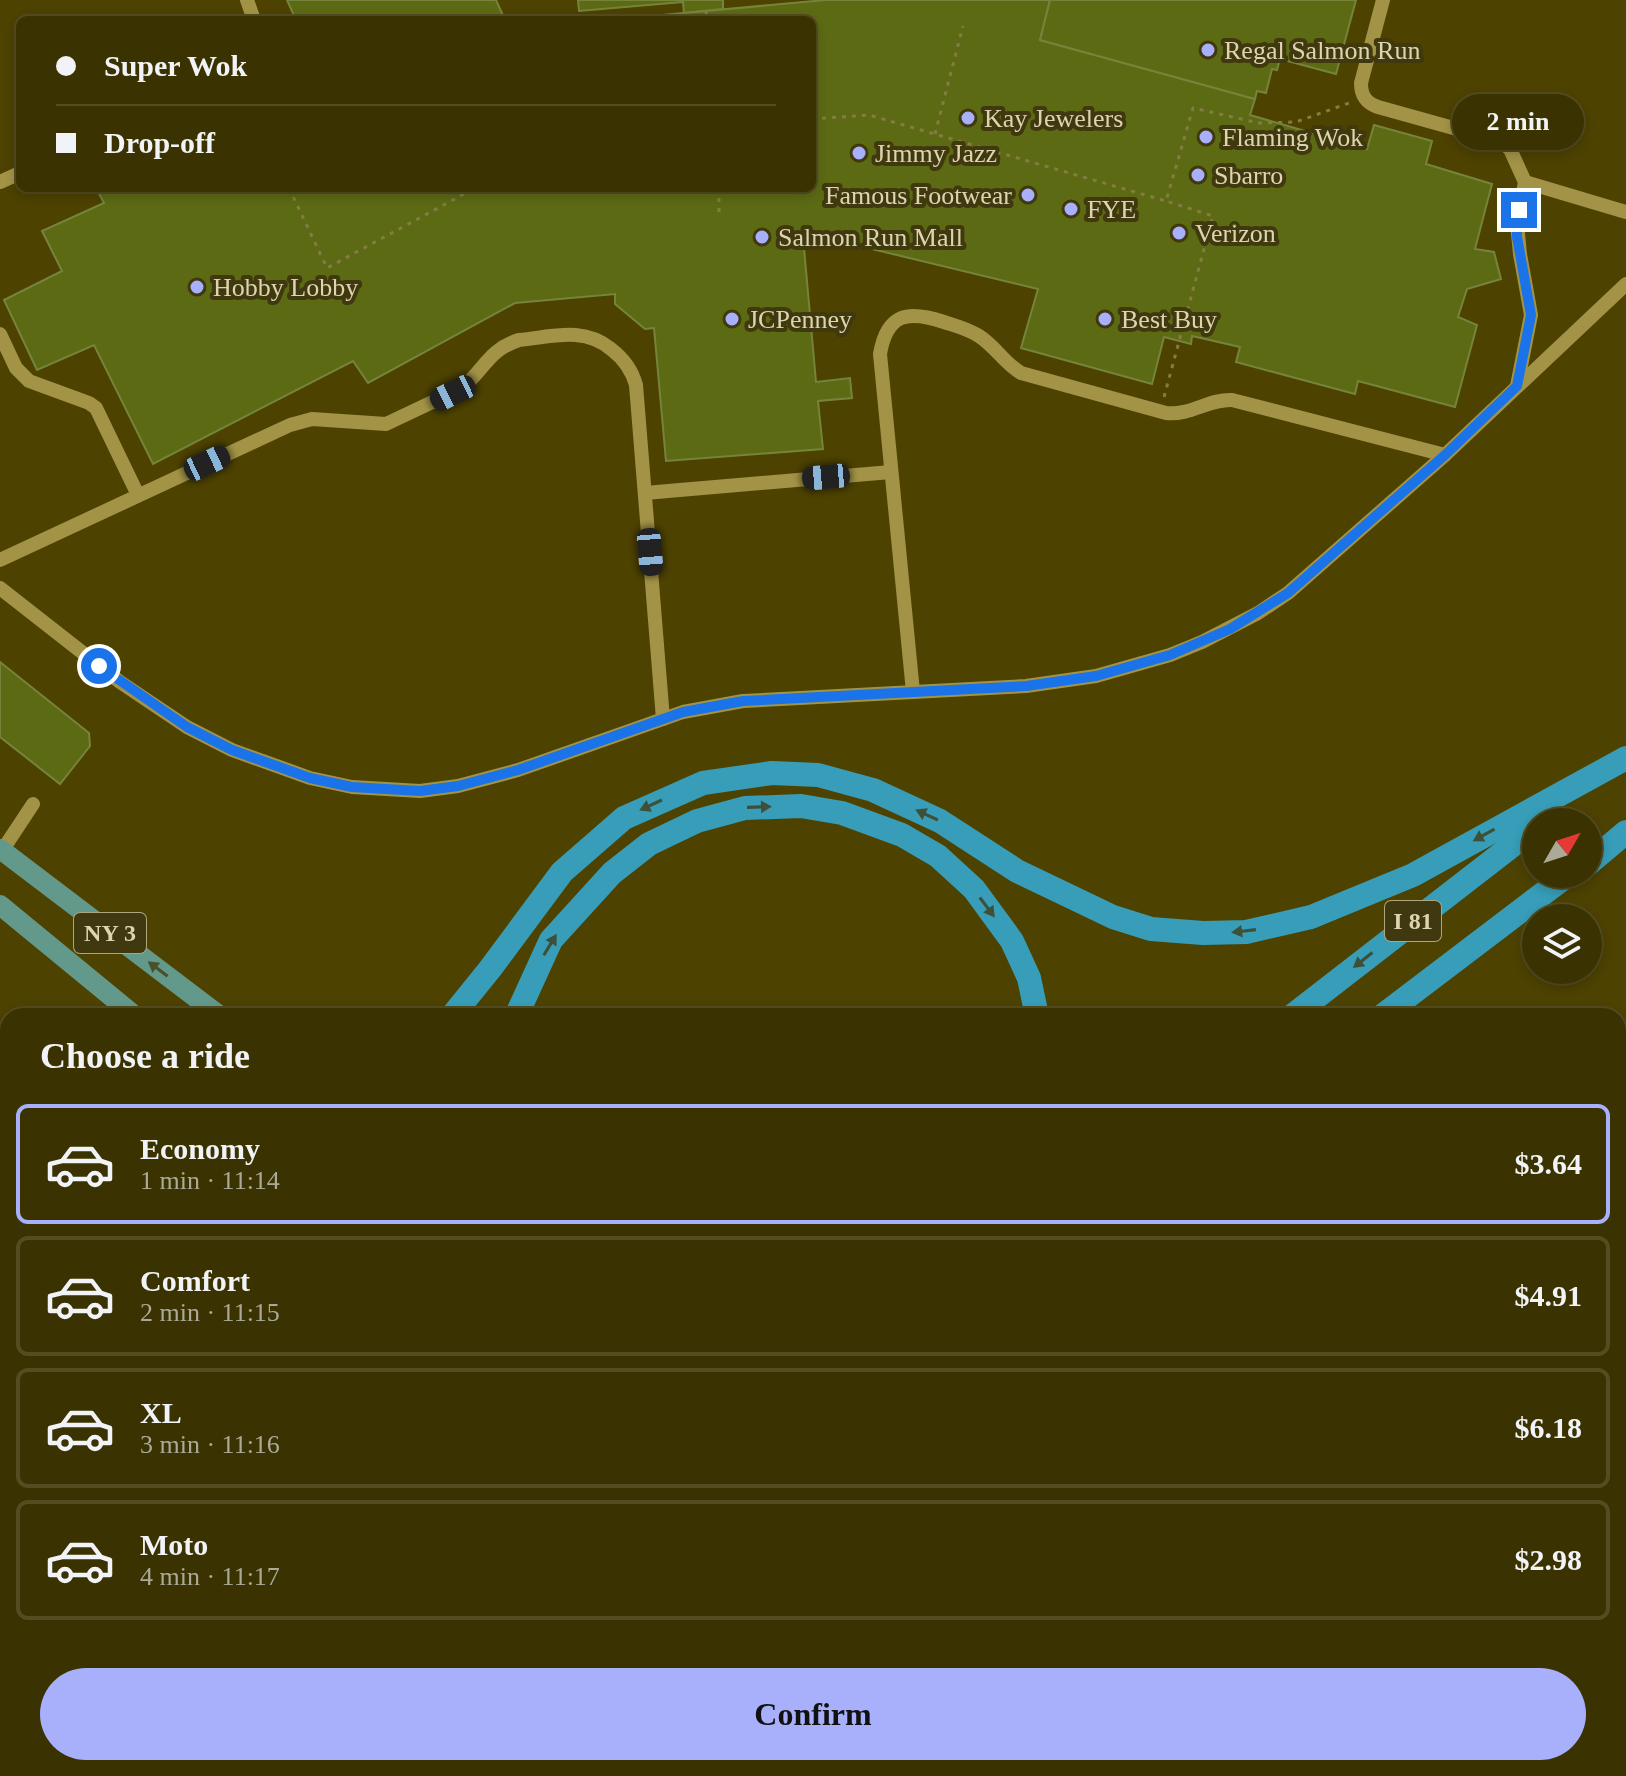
<!DOCTYPE html>
<html lang="en">
<head>
<meta charset="utf-8">
<style>
	:root { --surface:#3a3200; --page:#413a0a; --text:#f1f3f6; --muted:#abaa99; --line:#544d22; --accent:#a8b0fc }
	body { margin:0; font-family:"Times New Roman",serif; background:var(--page); color:var(--text); height:100vh; display:flex; flex-direction:column; font-size:30px; white-space:nowrap }
	* { box-sizing:border-box; margin:0 }
	p { font-size:26px; color:var(--muted) }
	.icon { flex:none; width:44px; height:44px; fill:none; stroke:currentColor; stroke-width:2; stroke-linecap:round; stroke-linejoin:round }
	.map { position:relative; flex:1; overflow:hidden }
	.details { position:absolute; left:0px; top:1008px; width:1626px; height:768px; display:flex; flex-direction:column; background:var(--surface); border-radius:24px 24px 0 0; box-shadow:0 4px 12px #0003,0 0 0 2px var(--line) }
	.details>* { flex:none }
	.hud { position:absolute; left:16px; top:16px; width:800px; height:176px; border-radius:12px; box-shadow:0 4px 12px #0003,0 0 0 2px var(--line); display:grid; align-content:center; height:176px; padding:0 40px; background:var(--surface) }
	.needle { width:52px; rotate:51deg }
	.fabs { position:absolute; left:1522px; top:808px; display:grid; gap:16px }
	.fabs a { display:grid; place-items:center; width:80px; height:80px; border-radius:50%; background:var(--surface); box-shadow:0 4px 12px #0003,0 0 0 2px var(--line); font-size:40px }
	.end { position:absolute; width:36px; height:36px; margin:-18px; border:10px solid #1a73e8; background:#fff; box-shadow:0 0 0 4px #fff }
	.from { border-radius:50% }
	.bubble { position:absolute; height:56px; border-radius:28px; background:var(--surface); box-shadow:0 4px 12px #0003,0 0 0 2px var(--line); font-size:26px; font-weight:700; line-height:56px; text-align:center }
	.car { position:absolute; width:24px; height:48px; margin:-24px -12px; border-radius:10px; box-shadow:0 0 6px 2px #0007; background:linear-gradient(#222 24%,#8ab4d8 0 40%,#222 0 76%,#8ab4d8 0 86%,#222 0) }
	.hud b { display:flex; align-items:center; gap:28px; height:76px; font-size:30px }
	.hud b+b { border-top:2px solid var(--line) }
	.hud i { width:20px; height:20px; background:var(--text) }
	ul { padding:0; list-style:none }
	li { display:flex; align-items:center; gap:24px; height:120px; margin:0 16px 12px; padding:0 24px; border:4px solid var(--line); border-radius:12px }
	li div { flex:1 }
	li b { display:block; font-size:30px }
	li em { font-style:normal; font-weight:700 }
	li.on { border-color:var(--accent) }
	li>.icon { width:72px; height:72px; stroke-width:1.5 }
	h2 { padding:0 40px; font-size:36px; line-height:96px }
	.cta { display:flex; gap:16px; margin-top:auto; padding:16px 40px }
	.cta a { flex:1; height:92px; border-radius:48px; background:var(--accent); color:#111; font-size:32px; font-weight:700; line-height:92px; text-align:center }
	.map>svg:first-child { display:block }
	.building { fill:#5c6a14; stroke:#76843b; stroke-width:2 }
	.lines { fill:none; stroke-linecap:round; stroke-linejoin:round }
	.minor-tunnel { stroke:#62581a; stroke-width:14; stroke-dasharray:14 7; stroke-linecap:butt }
	.path { stroke:#857b44; stroke-width:3; stroke-dasharray:4 6; stroke-linecap:butt }
	.minor { stroke:#a29346; stroke-width:14 }
	.major { stroke:#62998a; stroke-width:20 }
	.highway { stroke:#379db8; stroke-width:24 }
	.oneway { fill:#3e5138 }
	.oneway2 { fill:#48502d }
	.route { stroke:#1a73e8; stroke-width:10 }
	.poi-dot { fill:#a8b0fc; stroke:#40380e; stroke-width:3 }
	.labels { text-anchor:middle; stroke-width:8; stroke-linejoin:round; paint-order:stroke }
	.shield { fill:#40380e; stroke:#ada67f; stroke-width:2 }
	.shield-label { font-size:24px; font-weight:bold; fill:#dcd5b0 }
	.poi-label { font-size:26px; fill:#dcd5b0; stroke:#40380e; text-anchor:start }
</style>
</head>
<body>
<div class="map">
<svg width="1626" height="1776" viewBox="0 0 1626 1776">
	<rect width="100%" height="100%" fill="#4d4200"/>
	<!-- building -->
	<g class="building">
		<path d="M287,0H496L505,20H296Z"/>
		<path d="M578,0H723V9L684,13L683,2L579,11Z"/>
		<path d="M825,0H1050L1040,40L1255,99L1250,115L1367,149L1374,125L1432,141L1426,164L1492,184L1475,249L1494,252L1501,279L1467,289L1458,317L1477,325L1455,407L1358,381L1355,394L1236,362L1240,347L1192,336L1191,344L1164,337L1152,384L1021,348L1038,289L847,243L804,248L816,382L850,378L852,398L818,401L823,449L666,461L654,328L645,329L615,304V294L515,303L368,383L353,361L153,464L94,345L37,370L4,300L62,271L42,231L104,203L96,188H812V20H608Z"/>
		<path d="M1050,0H1356L1336,74L1280,59L1277,70L1272,69L1266,93L1257,91L1255,99L1040,40Z"/>
		<path d="M0,662L89,733L90,746L60,784L0,737Z"/>
		<path d="M1626,1113V1181L1618,1186V1118Z"/>
		<path d="M1618,1406L1626,1418V1491L1621,1494L1618,1489Z"/>
		<path d="M751,1768H757L763,1776H740Z"/>
		<path d="M893,1768H906L911,1776H882Z"/>
		<path d="M1266,1768H1304L1313,1776H1275Z"/>
	</g>
	<g class="lines">
		<!-- minor-tunnel -->
		<path class="minor-tunnel" d="M1282,1776L1288,1768"/>
		<!-- path -->
		<g class="path">
			<path d="M706,11L707,20"/>
			<path d="M812,119L869,115L1166,201L1193,108L1259,123L1296,122L1349,103"/>
			<path d="M935,134L963,26"/>
			<path d="M289,188L327,268L475,188"/>
			<path d="M719,188V214"/>
			<path d="M1164,397L1213,216L1166,201"/>
		</g>
		<!-- minor -->
		<g class="minor">
			<path d="M247,0L254,20"/>
			<path d="M1383,0L1361,83C1361,96 1366,103 1378,107L1500,141L1510,149L1525,182L1517,224L1520,254L1531,315L1517,386"/>
			<path d="M0,182L20,173"/>
			<path d="M1525,182L1626,212"/>
			<path d="M0,334L16,368L29,381L89,403L96,408L138,495"/>
			<path d="M645,493L891,472"/>
			<path d="M0,560L290,425L312,419L386,424L462,388C485,369 488,350 519,340C552,337 583,326 611,349C624,359 632,370 636,385L663,719"/>
			<path d="M0,588L120,682L187,727L232,750L310,778L352,787L420,791L458,786L518,770L683,712L743,701L1026,686L1096,676L1170,655L1202,642L1258,613L1288,593L1445,455L1626,284"/>
			<path d="M913,692L880,354C887,313 908,310 944,322C956,326 968,329 979,336C995,346 1004,363 1021,373L1166,413C1190,416 1208,399 1232,400L1445,455"/>
			<path d="M2,851L33,804"/>
			<path d="M1618,1050L1626,1044"/>
			<path d="M0,1089L7,1088"/>
			<path d="M1618,1218L1626,1211"/>
			<path d="M1618,1260L1626,1263"/>
			<path d="M1618,1313L1626,1308"/>
			<path d="M1618,1376L1626,1374"/>
			<path d="M1618,1538L1626,1533"/>
			<path d="M1618,1618L1622,1640L1626,1646"/>
			<path d="M1618,1745L1626,1770"/>
			<path d="M797,1768L802,1776"/>
			<path d="M1244,1768L1253,1776"/>
			<path d="M1327,1768L1336,1776"/>
			<path d="M712,1776L727,1768"/>
			<path d="M1382,1776L1390,1768"/>
			<path d="M1546,1776L1576,1768"/>
		</g>
		<!-- major -->
		<g class="major">
			<path d="M0,849L220,1016"/>
			<path d="M0,905L135,1016"/>
		</g>
		<!-- highway -->
		<g class="highway">
			<path d="M1588,864L1626,832"/>
			<path d="M452,1016L490,969L562,872L624,818L703,783L772,773L818,775L873,790L940,821L1017,871L1113,917L1151,929L1203,933L1246,932L1311,917L1413,875L1626,758"/>
			<path d="M518,1016L519,1010L551,940L612,873L649,844L697,821L745,808L801,806L842,813L902,835L938,856L974,889L1012,941L1029,978L1037,1016"/>
			<path d="M1292,1016L1536,827"/>
			<path d="M1382,1016L1569,874"/>
			<path d="M1118,1768L1127,1776"/>
			<path d="M1174,1768L1183,1776"/>
			<path d="M155,1776L163,1768"/>
			<path d="M336,1776L346,1768"/>
			<path d="M429,1776L439,1768"/>
			<path d="M534,1776L549,1768"/>
		</g>
	</g>
	<!-- one-way arrows -->
	<defs><path id="oneway-solid" d="M-6-.8H1V-3.2L6.5 0L1 3.2V.8H-6Z" transform="scale(2)"/></defs>
	<g class="oneway">
		<use href="#oneway-solid" transform="translate(651 805) rotate(155)"/>
		<use href="#oneway-solid" transform="translate(759 807) rotate(-2)"/>
		<use href="#oneway-solid" transform="translate(927 815) rotate(-155)"/>
		<use href="#oneway-solid" transform="translate(1484 835) rotate(151)"/>
		<use href="#oneway-solid" transform="translate(987 907) rotate(53)"/>
		<use href="#oneway-solid" transform="translate(1244 931) rotate(173)"/>
		<use href="#oneway-solid" transform="translate(550 945) rotate(-59)"/>
		<use href="#oneway-solid" transform="translate(1363 960) rotate(142)"/>
	</g>
	<use class="oneway2" href="#oneway-solid" transform="translate(158 969) rotate(-143)"/>
	<g class="lines">
		<!-- route -->
		<path class="route" d="M99,666L187,727L232,750L310,778L352,787L420,791L458,786L518,770L683,712L743,701L1026,686L1096,676L1170,655L1230,629L1288,593L1445,455L1517,386L1531,315L1517,237V224L1519,210"/>
	</g>
	<!-- markers -->
	<g class="poi-dot">
		<circle cx="1208" cy="50" r="8"/>
		<circle cx="968" cy="118" r="8"/>
		<circle cx="1206" cy="137" r="8"/>
		<circle cx="859" cy="153" r="8"/>
		<circle cx="1198" cy="175" r="8"/>
		<circle cx="1028" cy="195" r="8"/>
		<circle cx="1071" cy="209" r="8"/>
		<circle cx="1179" cy="233" r="8"/>
		<circle cx="762" cy="237" r="8"/>
		<circle cx="197" cy="287" r="8"/>
		<circle cx="732" cy="319" r="8"/>
		<circle cx="1105" cy="319" r="8"/>
	</g>
	<g class="labels">
		<!-- shield labels -->
		<g class="shield">
			<rect x="1385" y="901" width="56" height="40" rx="6"/>
			<rect x="74" y="913" width="72" height="40" rx="6"/>
		</g>
		<g class="shield-label">
			<text x="1413" y="929">I 81</text>
			<text x="110" y="941">NY 3</text>
		</g>
		<!-- poi labels -->
		<g class="poi-label">
			<text x="1224" y="59">Regal Salmon Run</text>
			<text x="984" y="127">Kay Jewelers</text>
			<text x="1222" y="146">Flaming Wok</text>
			<text x="875" y="162">Jimmy Jazz</text>
			<text x="1214" y="184">Sbarro</text>
			<text x="1012" y="204" text-anchor="end">Famous Footwear</text>
			<text x="1087" y="218">FYE</text>
			<text x="1195" y="242">Verizon</text>
			<text x="778" y="246">Salmon Run Mall</text>
			<text x="213" y="296">Hobby Lobby</text>
			<text x="748" y="328">JCPenney</text>
			<text x="1121" y="328">Best Buy</text>
		</g>
	</g>
</svg>
<div class="fabs">
<a><svg class="needle" viewBox="-14 -14 28 28"><path d="M0-13l5 13h-10z" fill="#e53935"/><path d="M0 13l5-13h-10z" fill="#abaa99"/></svg></a>
<a><svg class="icon" aria-label="layers" viewBox="0 0 24 24"><path d="M12 4l9 5-9 5-9-5zM3 14l9 5 9-5"/></svg></a>
</div>
<i class="end from" style="left:99px;top:666px"></i>
<i class="end" style="left:1519px;top:210px"></i>
<div class="bubble" style="left:1452px;top:94px;width:132px">2 min</div>
<i class="car" style="left:453px;top:393px;rotate:244deg"></i>
<i class="car" style="left:207px;top:463px;rotate:65deg"></i>
<i class="car" style="left:826px;top:477px;rotate:265deg"></i>
<i class="car" style="left:650px;top:552px;rotate:175deg"></i>
<div class="hud">
<b><i class="from"></i>Super Wok</b>
<b><i></i>Drop-off</b>
</div>
<section class="details">
<h2>Choose a ride</h2>
<ul>
<li class="on"><svg class="icon" aria-label="car" viewBox="0 0 24 24"><path d="M5 17H2v-5l4-1 3-4h7l3 4 3 1v5h-3M9 17h6M6 11h13"/><circle cx="7" cy="17" r="2"/><circle cx="17" cy="17" r="2"/></svg><div><b>Economy</b><p>1 min · 11:14</p></div><em>$3.64</em></li>
<li><svg class="icon" aria-label="car" viewBox="0 0 24 24"><path d="M5 17H2v-5l4-1 3-4h7l3 4 3 1v5h-3M9 17h6M6 11h13"/><circle cx="7" cy="17" r="2"/><circle cx="17" cy="17" r="2"/></svg><div><b>Comfort</b><p>2 min · 11:15</p></div><em>$4.91</em></li>
<li><svg class="icon" aria-label="car" viewBox="0 0 24 24"><path d="M5 17H2v-5l4-1 3-4h7l3 4 3 1v5h-3M9 17h6M6 11h13"/><circle cx="7" cy="17" r="2"/><circle cx="17" cy="17" r="2"/></svg><div><b>XL</b><p>3 min · 11:16</p></div><em>$6.18</em></li>
<li><svg class="icon" aria-label="car" viewBox="0 0 24 24"><path d="M5 17H2v-5l4-1 3-4h7l3 4 3 1v5h-3M9 17h6M6 11h13"/><circle cx="7" cy="17" r="2"/><circle cx="17" cy="17" r="2"/></svg><div><b>Moto</b><p>4 min · 11:17</p></div><em>$2.98</em></li>
</ul>
<div class="cta"><a>Confirm</a></div>
</section>
</div>
</body>
</html>
